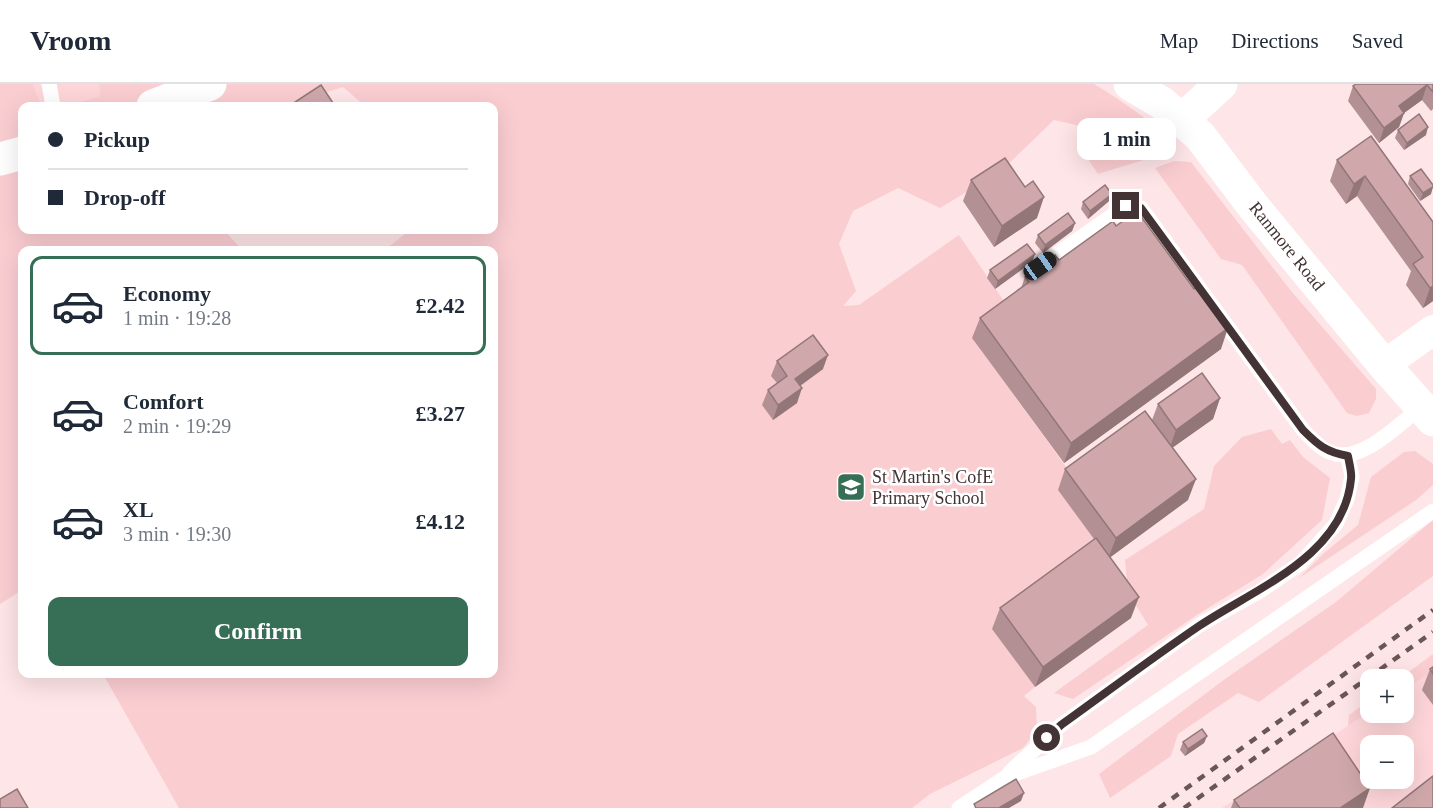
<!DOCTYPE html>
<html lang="en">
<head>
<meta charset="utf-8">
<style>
	:root { --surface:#fff; --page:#f6f6f7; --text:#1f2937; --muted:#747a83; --line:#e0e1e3; --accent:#376f56 }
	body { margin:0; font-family:Georgia,serif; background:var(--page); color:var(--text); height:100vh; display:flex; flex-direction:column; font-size:22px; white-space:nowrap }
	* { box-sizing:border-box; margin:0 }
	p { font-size:20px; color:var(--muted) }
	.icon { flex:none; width:33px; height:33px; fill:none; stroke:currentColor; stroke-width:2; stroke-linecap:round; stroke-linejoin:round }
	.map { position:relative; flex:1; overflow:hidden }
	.panel { position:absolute; left:18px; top:162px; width:480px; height:432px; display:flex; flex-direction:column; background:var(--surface); border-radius:12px; box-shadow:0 6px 24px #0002 }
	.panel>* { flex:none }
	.guide { position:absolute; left:18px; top:18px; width:480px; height:132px; border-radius:12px; box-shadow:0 6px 24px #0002; display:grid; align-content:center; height:132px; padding:0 30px; background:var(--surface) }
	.buttons { position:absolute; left:1360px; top:585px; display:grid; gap:12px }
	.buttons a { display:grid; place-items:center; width:54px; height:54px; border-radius:12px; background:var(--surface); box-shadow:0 6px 24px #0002; font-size:30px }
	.end { position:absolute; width:27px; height:27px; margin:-14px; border:8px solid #433334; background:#fff; box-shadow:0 0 0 3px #fff }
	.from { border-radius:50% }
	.bubble { position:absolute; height:42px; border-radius:12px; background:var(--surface); box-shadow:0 6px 24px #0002; font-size:20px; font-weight:700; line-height:42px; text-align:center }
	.car { position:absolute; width:18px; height:36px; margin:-18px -9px; border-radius:8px; box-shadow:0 0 4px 2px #0007; background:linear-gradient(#222 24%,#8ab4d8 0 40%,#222 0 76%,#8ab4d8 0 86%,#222 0) }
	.guide b { display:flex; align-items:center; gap:21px; height:57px; font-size:22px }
	.guide b+b { border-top:2px solid var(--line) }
	.guide i { width:15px; height:15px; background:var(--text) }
	ul { padding:10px 0 0; list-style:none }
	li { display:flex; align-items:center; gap:18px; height:99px; margin:0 12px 9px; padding:0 18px; border:3px solid transparent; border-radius:12px }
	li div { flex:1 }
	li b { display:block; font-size:22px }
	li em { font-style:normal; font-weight:700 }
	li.current { border-color:var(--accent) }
	li>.icon { width:54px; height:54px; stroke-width:1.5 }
	.cta { display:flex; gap:12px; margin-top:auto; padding:12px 30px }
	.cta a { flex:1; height:69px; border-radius:12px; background:var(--accent); color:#fff; font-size:24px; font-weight:700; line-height:69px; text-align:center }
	header { display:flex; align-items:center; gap:36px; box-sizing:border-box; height:84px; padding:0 30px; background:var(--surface); border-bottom:2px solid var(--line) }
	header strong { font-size:28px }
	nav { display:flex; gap:33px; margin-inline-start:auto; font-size:21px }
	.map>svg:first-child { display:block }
	.built { fill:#fed6d9; fill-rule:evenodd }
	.green { fill:#facdd1 }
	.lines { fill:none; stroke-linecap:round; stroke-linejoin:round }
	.lane { stroke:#fff; stroke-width:15 }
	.street { stroke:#fff; stroke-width:30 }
	.secondary { stroke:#fff; stroke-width:33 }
	.rail { stroke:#695758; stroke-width:4.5; stroke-dasharray:8 8; stroke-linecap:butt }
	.wall { fill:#b39093 }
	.shaded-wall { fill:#927678 }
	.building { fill:#d0a8ab; stroke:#927678; stroke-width:1.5 }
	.route { stroke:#433334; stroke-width:8 }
	.labels { text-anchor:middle; stroke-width:5; stroke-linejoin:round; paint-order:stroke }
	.street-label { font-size:18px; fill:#433334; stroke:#fff }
	.poi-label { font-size:18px; fill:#433334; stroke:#fff; text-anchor:start }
</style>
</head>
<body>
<header>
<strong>Vroom</strong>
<nav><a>Map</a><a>Directions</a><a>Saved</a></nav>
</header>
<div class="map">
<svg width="1433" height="724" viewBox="0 0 1433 724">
	<rect width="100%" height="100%" fill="#fee5e7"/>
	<!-- built -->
	<g class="built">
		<path d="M33,0H99L100,12L67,22H41Z"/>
		<path d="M1433,587V724H1222L1371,627V628H1404V606ZM1371,662H1404V694H1371Z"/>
	</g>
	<!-- green -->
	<g class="green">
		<path d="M0,0H33L41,22H22V146H224L242,166H22V506L0,520Z"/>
		<path d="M99,0H1094C1124,18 1151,37 1176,61L1147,75L1098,90L1089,77L1099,46L1054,36L1000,88L940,124L898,104L853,127L839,160L856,207L843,222L859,221L959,151L1010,226L973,255L1074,394L1101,464L993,545L1035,603L1024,612L1036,623L1037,646L1023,664L930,710L912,724H179L103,590H494V166H380L391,161L410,146H494V22H365L343,3L281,22H67L100,12Z"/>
		<path d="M1174,77L1191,78L1291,207L1376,305V315L1369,329L1357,332L1347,329L1242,181L1221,175L1155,84Z"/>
		<path d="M1271,345L1282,360L1290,356L1303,373L1330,394L1322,436L1263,490L1197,531L1073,615L1054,609L1148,541L1128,508L1125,476L1204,425L1214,382L1242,353Z"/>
		<path d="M1415,367L1433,380V401L1416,416L1299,494L1323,470L1358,441L1371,393L1404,368Z"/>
		<path d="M1433,436V492L1259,618L1238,609L1178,650L1171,672L1110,714L1099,690L1225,595L1336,518Z"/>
		<path d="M1433,570V587L1404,606V596H1398Z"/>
		<path d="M1371,615V627L1348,642L1349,631Z"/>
	</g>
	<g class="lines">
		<!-- lane -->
		<g class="lane">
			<path d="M49,0L53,22"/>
			<path d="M1040,182L1126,122L1141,124L1303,346C1311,354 1320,365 1332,369C1361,380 1399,340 1420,324"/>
			<path d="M1010,688L1061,641L1201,540L1260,507L1301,479L1336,440L1347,415L1352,393L1348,372"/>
			<path d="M959,724L1006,693L1091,663L1433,427"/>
		</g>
		<!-- street -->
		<path class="street" d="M1384,281L1433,246"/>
		<!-- secondary -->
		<g class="secondary">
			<path d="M1130,0L1162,19L1200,52L1253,122L1384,281L1433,336"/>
			<path d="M153,22L210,0"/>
			<path d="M1183,35L1221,0"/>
			<path d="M0,75L22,69"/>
		</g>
		<!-- rail -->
		<g class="rail">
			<path d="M1159,724L1433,526"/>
			<path d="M1184,724L1433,548"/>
		</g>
	</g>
	<!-- wall -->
	<g class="wall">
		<path d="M1433,0V25L1431,27L1422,16L1404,29L1399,43L1379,59L1348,17L1353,2Z"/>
		<path d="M1398,46L1426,51L1404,66L1395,54Z"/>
		<path d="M1371,52L1433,138V217L1423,224L1406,201L1411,187L1357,112L1346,120L1330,97L1337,76Z"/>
		<path d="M1410,92L1431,110L1420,117L1408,100Z"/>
		<path d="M971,96L1037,134L994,163L963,117Z"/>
		<path d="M1109,117L1088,135L1081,125L1083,118Z"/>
		<path d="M1075,139L1072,147L1043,169L1035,159L1038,151Z"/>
		<path d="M1116,142L1194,205L1221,265L1064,379L972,254L980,234L1021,204L1025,193L1059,176Z"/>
		<path d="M1032,178L995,205L987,194L990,186Z"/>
		<path d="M777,277L823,285L800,302L797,319L773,336L762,321L768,306L777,299L771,292Z"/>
		<path d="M1220,314L1213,335L1172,364L1188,416L1110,473L1131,534L1035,603L992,545L1000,524L1094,455L1058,406L1065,385L1152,336L1158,320Z"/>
		<path d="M1433,583V621L1422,606L1430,585Z"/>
		<path d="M1207,652L1204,659L1185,672L1180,666L1183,658Z"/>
		<path d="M1234,716L1363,724H1231Z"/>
	</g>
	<!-- shaded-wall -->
	<g class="shaded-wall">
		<path d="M1427,1L1422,16L1404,29L1399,43L1379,59L1384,44L1399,22Z"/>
		<path d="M1428,43L1426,51L1404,66L1407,59Z"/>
		<path d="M1365,92L1357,112L1346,120L1354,100Z"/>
		<path d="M1433,103L1431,110L1420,117L1423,109Z"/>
		<path d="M1112,110L1109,117L1088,135L1090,127Z"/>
		<path d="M1044,113L1037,134L994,163L1002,142Z"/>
		<path d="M1075,139L1072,147L1043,169L1045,161Z"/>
		<path d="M1035,170L1032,178L995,205L998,197Z"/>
		<path d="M1433,202V217L1423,224L1430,204Z"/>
		<path d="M1228,244L1221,265L1064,379L1071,359Z"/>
		<path d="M828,271L823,285L790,309L795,295Z"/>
		<path d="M802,304L797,319L773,336L778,321Z"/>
		<path d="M1220,314L1213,335L1169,366L1176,346Z"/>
		<path d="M1196,395L1188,416L1108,475L1116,454Z"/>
		<path d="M1139,513L1131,534L1035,603L1043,583Z"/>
		<path d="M1207,652L1204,659L1185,672L1188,665Z"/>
		<path d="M1370,704L1363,724H1340Z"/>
		<path d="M1024,709L1021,717L1009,724H999Z"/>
	</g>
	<!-- building -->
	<g class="building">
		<path d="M1356,0H1433V8L1427,1L1399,22L1404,29L1384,44L1353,2Z"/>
		<path d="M321,1L335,22H289Z"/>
		<path d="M1419,30L1428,43L1407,59L1398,46Z"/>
		<path d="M1371,52L1433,138V202L1430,204L1413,180L1423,173L1365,92L1354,100L1337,76Z"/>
		<path d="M1005,74L1025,103L1033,97L1044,113L1002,142L971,96Z"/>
		<path d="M1421,85L1433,101V103L1423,109L1410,92Z"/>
		<path d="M1105,101L1112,110L1090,127L1083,118Z"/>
		<path d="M1137,127L1194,205L1198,202L1228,244L1071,359L980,234L1029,198L1025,193L1055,171L1059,176L1113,137L1116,142Z"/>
		<path d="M1068,129L1075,139L1045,161L1038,151Z"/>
		<path d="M1027,160L1035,170L998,197L990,186Z"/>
		<path d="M813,251L828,271L795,295L802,304L778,321L768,306L787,292L777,277Z"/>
		<path d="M1202,289L1220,314L1176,346L1158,320Z"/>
		<path d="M1145,327L1196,395L1116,454L1065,385Z"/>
		<path d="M1096,454L1139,513L1043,583L1000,524Z"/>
		<path d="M1433,583V590L1430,585Z"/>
		<path d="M1202,645L1207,652L1188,665L1183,658Z"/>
		<path d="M1333,649L1370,704L1340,724H1240L1234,716Z"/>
		<path d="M1433,692V724H1392Z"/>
		<path d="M1016,695L1024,709L999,724H976L974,720Z"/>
		<path d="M17,705L28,724H0V715Z"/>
	</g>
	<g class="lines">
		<!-- route -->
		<path class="route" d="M1047,654L1061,641C1107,608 1152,574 1199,542C1254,505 1344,472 1351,395C1352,388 1349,379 1348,372C1326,368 1318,361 1303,346L1141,124L1126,122"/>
	</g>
	<!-- icons -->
	<defs>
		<g id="school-square" transform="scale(1.5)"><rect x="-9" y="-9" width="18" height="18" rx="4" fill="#376f56" stroke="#fff"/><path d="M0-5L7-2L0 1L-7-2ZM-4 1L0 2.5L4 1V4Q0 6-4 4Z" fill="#fff"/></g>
	</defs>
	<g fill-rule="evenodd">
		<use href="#school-square" x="851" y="403"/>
	</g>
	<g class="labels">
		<!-- street labels -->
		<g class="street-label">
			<text transform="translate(1287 162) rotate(51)" y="6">Ranmore Road</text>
		</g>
		<!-- poi labels -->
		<g class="poi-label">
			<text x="872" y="399">St Martin's CofE<tspan x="872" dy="21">Primary School</tspan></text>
		</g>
	</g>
</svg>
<div class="buttons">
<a>+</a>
<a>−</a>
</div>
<i class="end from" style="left:1047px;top:654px"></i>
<i class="end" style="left:1126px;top:122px"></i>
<div class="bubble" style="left:1077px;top:34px;width:99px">1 min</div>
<i class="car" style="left:1040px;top:182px;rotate:55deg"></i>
<div class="guide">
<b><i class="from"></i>Pickup</b>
<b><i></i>Drop-off</b>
</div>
<section class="panel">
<ul>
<li class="current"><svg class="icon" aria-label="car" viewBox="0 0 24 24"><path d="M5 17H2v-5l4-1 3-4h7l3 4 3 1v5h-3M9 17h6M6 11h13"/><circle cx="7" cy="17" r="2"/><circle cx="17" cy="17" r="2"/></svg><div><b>Economy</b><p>1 min · 19:28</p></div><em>£2.42</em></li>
<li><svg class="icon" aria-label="car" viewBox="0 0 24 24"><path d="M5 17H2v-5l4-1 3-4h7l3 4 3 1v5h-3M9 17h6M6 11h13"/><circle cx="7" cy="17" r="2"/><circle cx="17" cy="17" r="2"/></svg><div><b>Comfort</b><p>2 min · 19:29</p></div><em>£3.27</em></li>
<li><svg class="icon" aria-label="car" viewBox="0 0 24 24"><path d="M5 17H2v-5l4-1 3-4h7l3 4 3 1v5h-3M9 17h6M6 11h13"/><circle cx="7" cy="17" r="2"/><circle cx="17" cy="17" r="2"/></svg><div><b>XL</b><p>3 min · 19:30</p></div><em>£4.12</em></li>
</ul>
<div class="cta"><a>Confirm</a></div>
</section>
</div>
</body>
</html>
